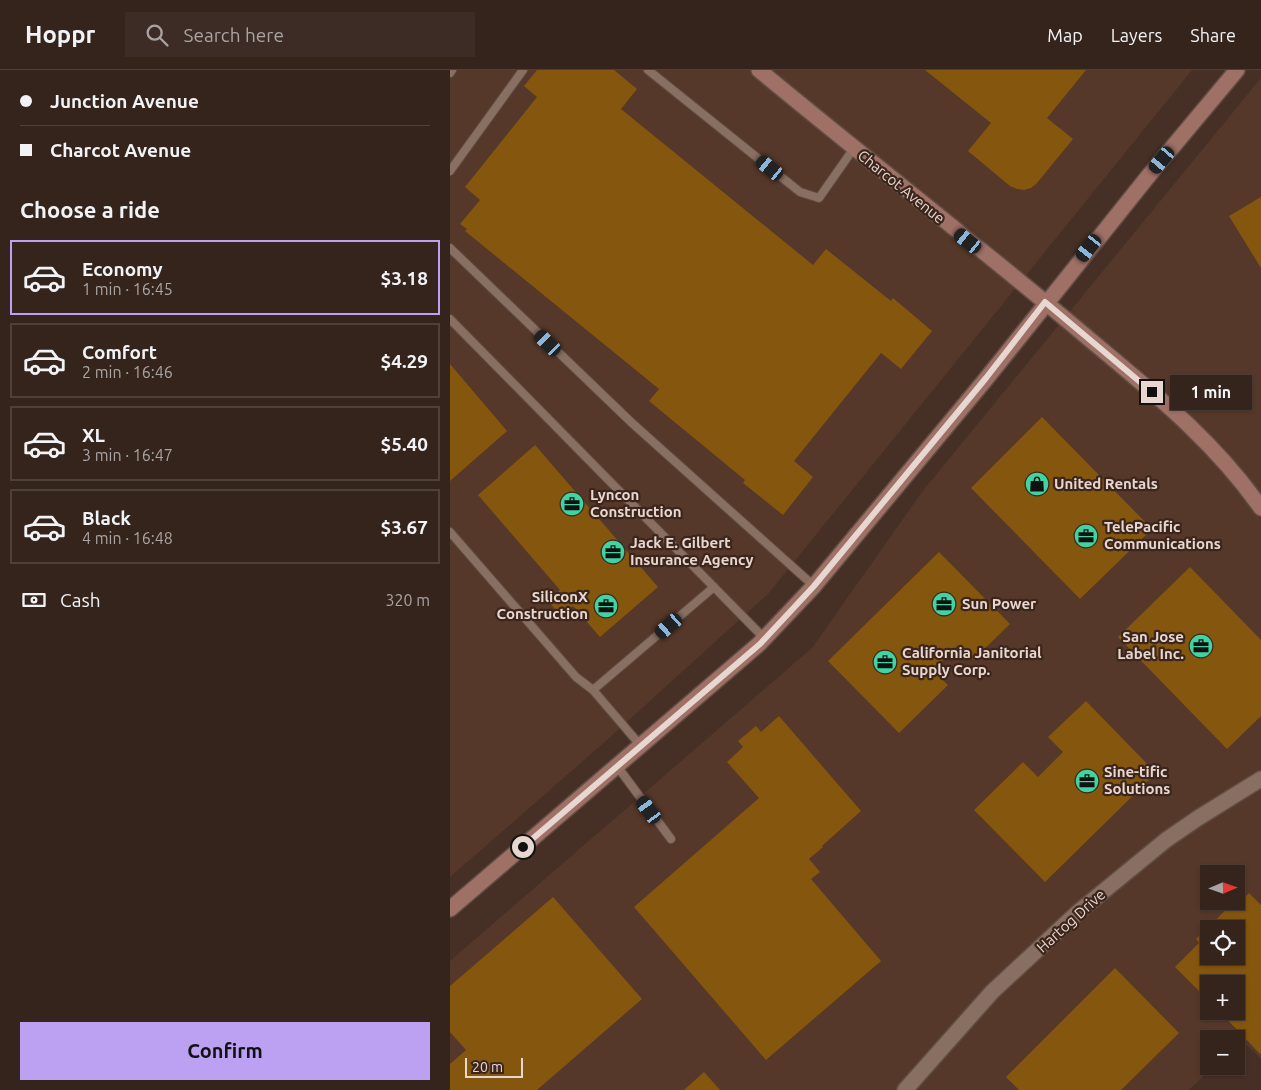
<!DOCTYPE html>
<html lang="en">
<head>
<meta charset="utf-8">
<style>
	:root { --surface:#34241c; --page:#3c2c25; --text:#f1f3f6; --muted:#a9a4a3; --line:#4e413b; --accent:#bca0f2 }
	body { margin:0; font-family:Ubuntu,sans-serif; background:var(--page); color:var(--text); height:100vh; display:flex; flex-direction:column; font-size:19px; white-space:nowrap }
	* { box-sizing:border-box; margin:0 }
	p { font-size:16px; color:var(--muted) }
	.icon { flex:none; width:28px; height:28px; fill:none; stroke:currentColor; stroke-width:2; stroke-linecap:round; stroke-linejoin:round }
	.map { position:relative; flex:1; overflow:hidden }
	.details { display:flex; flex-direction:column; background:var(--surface); width:450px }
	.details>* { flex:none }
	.hud { display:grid; align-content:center; height:110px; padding:0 20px; background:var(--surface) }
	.needle { width:32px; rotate:88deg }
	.tools { position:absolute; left:750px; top:795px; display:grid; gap:10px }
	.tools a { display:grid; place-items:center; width:45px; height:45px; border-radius:0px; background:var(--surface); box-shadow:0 1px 4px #0004,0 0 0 1px var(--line); font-size:25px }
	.scale { position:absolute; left:15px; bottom:12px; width:58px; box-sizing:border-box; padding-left:5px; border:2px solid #e7d7d0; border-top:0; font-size:14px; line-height:18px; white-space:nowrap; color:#e7d7d0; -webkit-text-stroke:4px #3c261b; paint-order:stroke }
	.end { position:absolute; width:22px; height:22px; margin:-11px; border:6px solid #e7d7d0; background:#111; box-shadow:0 0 0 2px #111 }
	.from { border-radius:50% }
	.bubble { position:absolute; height:35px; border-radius:0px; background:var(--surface); box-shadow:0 1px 4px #0004,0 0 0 1px var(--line); font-size:16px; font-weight:600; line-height:35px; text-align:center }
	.car { position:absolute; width:15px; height:30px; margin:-15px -8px; border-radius:6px; box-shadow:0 0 4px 1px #0007; background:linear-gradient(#222 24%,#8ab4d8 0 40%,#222 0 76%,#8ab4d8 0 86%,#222 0) }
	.hud b { display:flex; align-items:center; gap:18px; height:48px; font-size:19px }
	.hud b+b { border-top:1px solid var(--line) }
	.hud i { width:12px; height:12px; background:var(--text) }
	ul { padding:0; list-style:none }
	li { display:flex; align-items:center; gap:15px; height:75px; margin:0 10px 8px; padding:0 10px; border:2px solid var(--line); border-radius:0px }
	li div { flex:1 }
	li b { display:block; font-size:19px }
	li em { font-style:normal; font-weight:600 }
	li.selected { border-color:var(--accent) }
	li>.icon { width:45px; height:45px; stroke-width:1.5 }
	h2 { padding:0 20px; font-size:22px; line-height:60px }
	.pay { display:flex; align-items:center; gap:12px; height:55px; padding:0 20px; font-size:19px }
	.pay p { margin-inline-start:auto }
	.button { display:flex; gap:10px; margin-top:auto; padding:10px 20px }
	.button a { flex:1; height:58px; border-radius:0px; background:var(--accent); color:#111; font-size:20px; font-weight:600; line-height:58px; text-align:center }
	header { display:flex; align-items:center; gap:30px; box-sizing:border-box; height:70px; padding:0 25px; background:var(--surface); border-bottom:1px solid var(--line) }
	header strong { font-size:24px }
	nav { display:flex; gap:28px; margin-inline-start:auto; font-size:18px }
	.search { width:350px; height:45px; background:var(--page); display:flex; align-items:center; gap:12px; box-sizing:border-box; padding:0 18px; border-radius:0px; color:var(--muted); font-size:19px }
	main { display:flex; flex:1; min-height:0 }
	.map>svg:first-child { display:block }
	.built { fill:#553829; fill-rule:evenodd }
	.building { fill:#85560e; fill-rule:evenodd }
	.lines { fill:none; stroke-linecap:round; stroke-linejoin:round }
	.lane-casing { stroke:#604d44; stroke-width:10 }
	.street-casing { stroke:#604d44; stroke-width:18 }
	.secondary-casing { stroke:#604d44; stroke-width:18 }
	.lane { stroke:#896f62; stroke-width:8 }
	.street { stroke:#896f62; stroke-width:15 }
	.secondary { stroke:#9f7066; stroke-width:15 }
	.route { stroke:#e7d7d0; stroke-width:6 }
	.labels { text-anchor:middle; stroke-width:4.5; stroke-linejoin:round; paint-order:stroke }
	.street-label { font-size:15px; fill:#e7d7d0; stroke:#3c261b }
	.poi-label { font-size:15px; font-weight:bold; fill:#e7d7d0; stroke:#3c261b; text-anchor:start }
</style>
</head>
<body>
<header>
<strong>Hoppr</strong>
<div class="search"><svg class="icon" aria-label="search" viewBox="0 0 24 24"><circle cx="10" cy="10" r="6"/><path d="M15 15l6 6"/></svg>Search here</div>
<nav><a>Map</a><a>Layers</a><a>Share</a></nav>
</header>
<main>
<section class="details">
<div class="hud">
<b><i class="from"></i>Junction Avenue</b>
<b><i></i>Charcot Avenue</b>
</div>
<h2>Choose a ride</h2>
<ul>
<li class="selected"><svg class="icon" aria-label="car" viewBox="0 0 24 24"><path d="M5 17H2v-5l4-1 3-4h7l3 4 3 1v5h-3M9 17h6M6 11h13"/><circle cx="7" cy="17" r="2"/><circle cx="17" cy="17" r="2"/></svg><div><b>Economy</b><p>1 min · 16:45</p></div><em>$3.18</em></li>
<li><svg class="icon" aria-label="car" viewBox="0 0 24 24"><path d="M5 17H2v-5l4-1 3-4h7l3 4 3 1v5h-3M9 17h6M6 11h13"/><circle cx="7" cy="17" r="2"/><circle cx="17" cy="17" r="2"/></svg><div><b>Comfort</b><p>2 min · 16:46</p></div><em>$4.29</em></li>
<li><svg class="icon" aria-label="car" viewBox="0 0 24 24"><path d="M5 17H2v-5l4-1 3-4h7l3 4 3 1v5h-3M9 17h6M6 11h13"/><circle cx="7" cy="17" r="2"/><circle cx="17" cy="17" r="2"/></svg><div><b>XL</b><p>3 min · 16:47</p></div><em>$5.40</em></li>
<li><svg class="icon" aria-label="car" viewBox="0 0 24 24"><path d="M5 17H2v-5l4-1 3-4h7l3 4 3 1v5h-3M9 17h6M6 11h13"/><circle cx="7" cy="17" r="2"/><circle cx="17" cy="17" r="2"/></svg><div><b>Black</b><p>4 min · 16:48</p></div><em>$3.67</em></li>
</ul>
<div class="pay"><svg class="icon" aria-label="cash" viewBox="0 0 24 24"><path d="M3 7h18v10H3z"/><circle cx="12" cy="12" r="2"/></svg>Cash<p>320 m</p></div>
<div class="button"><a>Confirm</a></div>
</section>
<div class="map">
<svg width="811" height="1020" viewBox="0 0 811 1020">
	<rect width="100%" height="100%" fill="#463025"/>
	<!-- built -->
	<g class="built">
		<path d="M0,0H742L318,524L149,677L0,807Z"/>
		<path d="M811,8V989L792,970L786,975V969H759V996H764L739,1020H0V891L362,578L472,422ZM759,804H786V831H759ZM759,859H786V886H759ZM759,914H786V941H759Z"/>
	</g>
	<!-- building -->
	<g class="building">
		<path d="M87,0H164L187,19L171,39L363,195L376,179L441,231L443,228L482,261L451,299L431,283L344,391L363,407L333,445L293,413L295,410L199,331L209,319L15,161L17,159L10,154L30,130L15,117L87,27L74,16Z"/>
		<path d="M475,0H636L597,48L623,69L587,113L581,118L574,120L567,119L560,116L518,81L541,53Z"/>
		<path d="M811,127V198L779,146Z"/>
		<path d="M0,294L57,361L0,411Z"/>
		<path d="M592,347L702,459L630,529L521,418Z"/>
		<path d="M85,375L208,517L150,567L123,536L111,546L98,531L110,520L28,425Z"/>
		<path d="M489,482L560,554L523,590L508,575L483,600L498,615L449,663L378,591Z"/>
		<path d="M740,497L811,570V646L777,679L668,567Z"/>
		<path d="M636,631L706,703L595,812L524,740L573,692L588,707L613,682L598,667Z"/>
		<path d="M329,646L411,741L372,776L373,777L359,789L370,802L361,809L431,891L316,990L184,837L309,728L277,692L293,677L288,671L306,656L311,662Z"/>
		<path d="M799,823L811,835V985L769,941H786V914H759V931L725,897L749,873L746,869L784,832L787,835ZM759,859H786V886H759Z"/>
		<path d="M103,827L192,929L87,1020H0V994L16,980L0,962V916Z"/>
		<path d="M665,898L729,963L671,1020H569L556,1007Z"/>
		<path d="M254,1002L270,1020H234Z"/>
	</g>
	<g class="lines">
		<!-- lane casing -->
		<g class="lane-casing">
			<g id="lane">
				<path d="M198,0L350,122L369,128L404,78"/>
				<path d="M0,3L2,0"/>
				<path d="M0,101L73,0"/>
				<path d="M0,178L182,353L364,516"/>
				<path d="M0,249L315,569"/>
				<path d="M0,462L126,607L143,620L191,676"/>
				<path d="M143,620L264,517"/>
				<path d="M167,696L221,769"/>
			</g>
		</g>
		<!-- street casing -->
		<g class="street-casing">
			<path id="street" d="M455,1020L542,922L627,843L716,770L748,748L811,709"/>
		</g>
		<!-- secondary casing -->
		<g class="secondary-casing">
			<g id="secondary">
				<path d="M309,0C414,87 521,170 625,257C692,314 760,365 811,438"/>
				<path d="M0,839L309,574L364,516L536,309L700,104L787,0"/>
			</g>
		</g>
		<!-- lane -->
		<use href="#lane" class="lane"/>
		<!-- street -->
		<use href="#street" class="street"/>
		<!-- secondary -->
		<use href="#secondary" class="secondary"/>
	</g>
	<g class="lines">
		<!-- route -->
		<path class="route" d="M73,777L310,574L364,516L536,308L595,232L702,322"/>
	</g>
	<!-- icons -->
	<defs>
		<g id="shop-disc" transform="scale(1.25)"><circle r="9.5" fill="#3fd4a2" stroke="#3c261b"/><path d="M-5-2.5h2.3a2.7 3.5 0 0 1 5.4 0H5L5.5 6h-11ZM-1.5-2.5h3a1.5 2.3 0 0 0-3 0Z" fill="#111"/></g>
		<g id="office-disc" transform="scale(1.25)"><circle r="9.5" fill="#3fd4a2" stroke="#3c261b"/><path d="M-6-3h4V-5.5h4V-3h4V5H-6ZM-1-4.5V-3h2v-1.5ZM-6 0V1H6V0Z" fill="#111"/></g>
	</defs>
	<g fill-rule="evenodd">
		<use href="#shop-disc" x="587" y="414"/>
		<use href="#office-disc" x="122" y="434"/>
		<use href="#office-disc" x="636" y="466"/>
		<use href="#office-disc" x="163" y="482"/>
		<use href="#office-disc" x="494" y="534"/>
		<use href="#office-disc" x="156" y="536"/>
		<use href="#office-disc" x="751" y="576"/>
		<use href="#office-disc" x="435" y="592"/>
		<use href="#office-disc" x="637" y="711"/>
	</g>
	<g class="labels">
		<!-- street labels -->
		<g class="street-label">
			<text transform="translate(451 117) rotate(39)" y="5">Charcot Avenue</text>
			<text transform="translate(621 851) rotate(-42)" y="5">Hartog Drive</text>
		</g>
		<!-- poi labels -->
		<g class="poi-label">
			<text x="604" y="419">United Rentals</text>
			<text x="140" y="430">Lyncon<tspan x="140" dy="17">Construction</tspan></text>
			<text x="654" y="462">TelePacific<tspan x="654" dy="17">Communications</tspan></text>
			<text x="180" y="478">Jack E. Gilbert<tspan x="180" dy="17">Insurance Agency</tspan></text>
			<text x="138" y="532" text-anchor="end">SiliconX<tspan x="138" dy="17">Construction</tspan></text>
			<text x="512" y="539">Sun Power</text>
			<text x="734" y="572" text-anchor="end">San Jose<tspan x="734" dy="17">Label Inc.</tspan></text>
			<text x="452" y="588">California Janitorial<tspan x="452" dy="17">Supply Corp.</tspan></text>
			<text x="654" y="707">Sine-tific<tspan x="654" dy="17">Solutions</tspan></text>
		</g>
	</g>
</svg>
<div class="tools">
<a><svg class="needle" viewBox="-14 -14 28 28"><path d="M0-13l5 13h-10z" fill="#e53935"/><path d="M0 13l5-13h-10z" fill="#a9a4a3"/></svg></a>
<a><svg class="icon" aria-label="locate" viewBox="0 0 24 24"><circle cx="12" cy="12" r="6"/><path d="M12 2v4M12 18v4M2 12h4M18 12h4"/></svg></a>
<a>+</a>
<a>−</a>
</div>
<div class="scale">20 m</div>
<i class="end from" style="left:73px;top:777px"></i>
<i class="end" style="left:702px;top:322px"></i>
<div class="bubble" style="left:720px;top:305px;width:82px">1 min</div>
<i class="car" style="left:712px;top:90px;rotate:220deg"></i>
<i class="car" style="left:320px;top:98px;rotate:309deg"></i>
<i class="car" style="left:518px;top:171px;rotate:309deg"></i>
<i class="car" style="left:639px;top:178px;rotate:219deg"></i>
<i class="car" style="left:98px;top:273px;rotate:314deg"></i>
<i class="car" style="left:219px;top:556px;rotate:229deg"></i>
<i class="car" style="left:199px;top:740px;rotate:324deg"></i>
</div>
</main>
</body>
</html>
